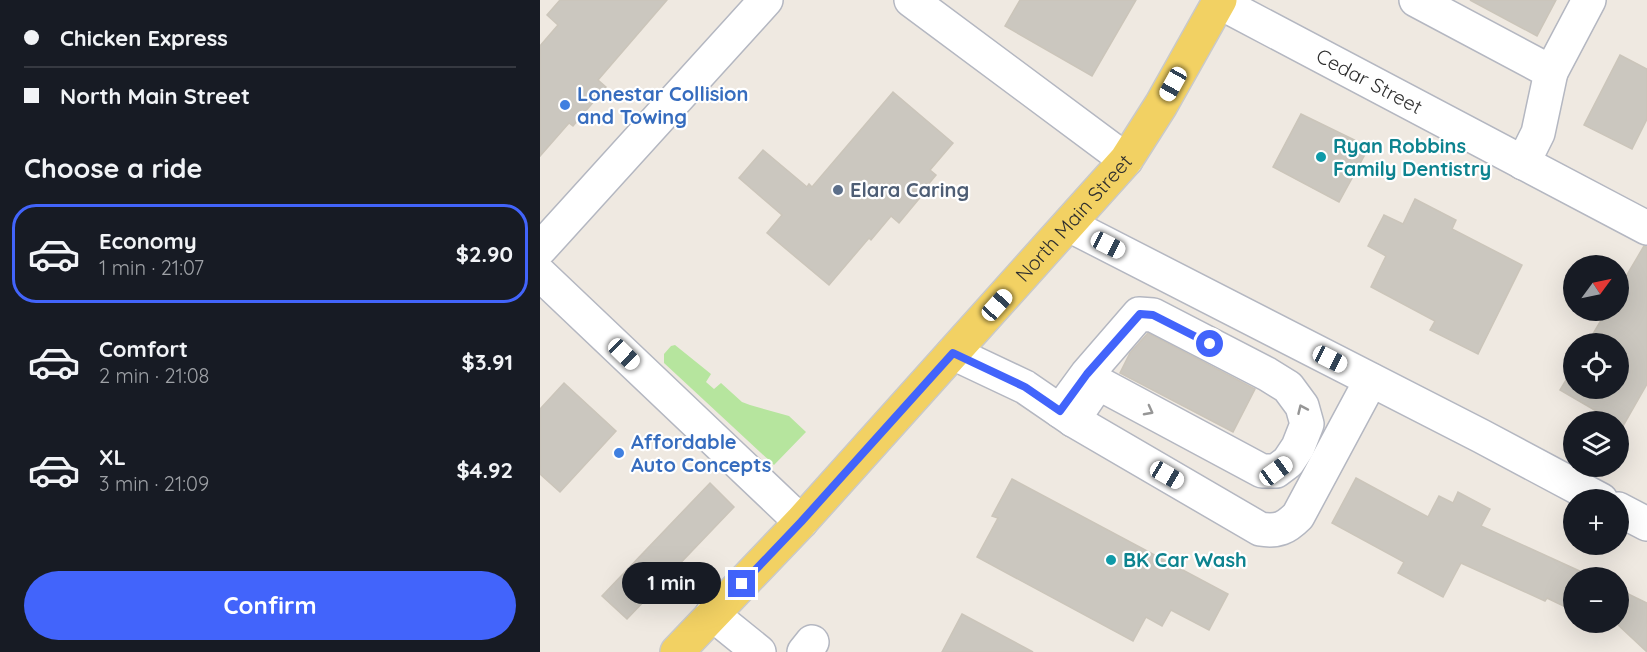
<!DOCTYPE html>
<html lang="en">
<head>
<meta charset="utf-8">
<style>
	:root { --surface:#171b24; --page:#20242c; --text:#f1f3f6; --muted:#9ea1a6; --line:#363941; --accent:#4264fb }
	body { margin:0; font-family:Quicksand,sans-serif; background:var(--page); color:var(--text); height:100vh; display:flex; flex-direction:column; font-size:22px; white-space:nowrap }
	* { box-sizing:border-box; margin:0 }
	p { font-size:20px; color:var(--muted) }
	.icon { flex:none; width:33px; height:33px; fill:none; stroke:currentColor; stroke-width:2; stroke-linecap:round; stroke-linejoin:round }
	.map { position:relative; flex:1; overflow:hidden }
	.panel { display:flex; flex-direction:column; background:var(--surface); width:540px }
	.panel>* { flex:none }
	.banner { display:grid; align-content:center; height:132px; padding:0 24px; background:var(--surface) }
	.needle { width:39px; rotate:57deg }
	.controls { position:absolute; left:1023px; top:255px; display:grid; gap:12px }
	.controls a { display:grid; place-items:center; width:66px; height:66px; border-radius:50%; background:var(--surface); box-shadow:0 6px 24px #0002; font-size:30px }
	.end { position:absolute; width:27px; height:27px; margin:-14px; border:8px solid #4264fb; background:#fff; box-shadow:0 0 0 3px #fff }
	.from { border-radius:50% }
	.bubble { position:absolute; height:42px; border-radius:21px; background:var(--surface); box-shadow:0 6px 24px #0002; font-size:20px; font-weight:800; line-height:42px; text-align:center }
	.car { position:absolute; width:18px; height:36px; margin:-18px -9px; border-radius:8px; box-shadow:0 0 4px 2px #0007; background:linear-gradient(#fff 24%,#345 0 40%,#fff 0 76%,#345 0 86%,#fff 0) }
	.banner b { display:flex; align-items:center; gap:21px; height:57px; font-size:22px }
	.banner b+b { border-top:2px solid var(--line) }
	.banner i { width:15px; height:15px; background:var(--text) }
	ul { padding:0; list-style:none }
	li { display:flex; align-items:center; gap:18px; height:99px; margin:0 12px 9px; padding:0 12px; border:3px solid transparent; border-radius:24px }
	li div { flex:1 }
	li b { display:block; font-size:22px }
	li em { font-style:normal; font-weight:800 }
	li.current { border-color:var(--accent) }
	li>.icon { width:54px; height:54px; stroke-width:1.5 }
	h2 { padding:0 24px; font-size:27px; line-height:72px }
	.primary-button { display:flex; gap:12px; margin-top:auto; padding:12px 24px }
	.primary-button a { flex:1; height:69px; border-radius:36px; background:var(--accent); color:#fff; font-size:24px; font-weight:800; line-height:69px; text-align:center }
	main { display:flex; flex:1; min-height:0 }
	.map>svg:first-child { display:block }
	.grass { fill:#b6e59e }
	.building { fill:#cbc7bf; stroke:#cbc5ba; stroke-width:1.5 }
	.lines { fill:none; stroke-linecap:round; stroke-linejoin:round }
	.minor-casing { stroke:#b4b7c1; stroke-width:36 }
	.major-casing { stroke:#c9c9c9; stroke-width:36 }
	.minor { stroke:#fff; stroke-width:33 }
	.major { stroke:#f2d163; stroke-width:33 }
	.oneway { stroke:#969696 }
	.route { stroke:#4264fb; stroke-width:8 }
	.shop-dot { fill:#3f7fe0; stroke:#fff; stroke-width:2 }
	.culture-dot { fill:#0f9aa8; stroke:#fff; stroke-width:2 }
	.service-dot { fill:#5c6f8a; stroke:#fff; stroke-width:2 }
	.labels { text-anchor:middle; stroke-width:4.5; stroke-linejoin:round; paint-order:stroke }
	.street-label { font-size:20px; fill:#2e2e2e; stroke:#fff }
	.shop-label { font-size:20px; font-weight:bold; fill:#366cbe; stroke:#fff; text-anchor:start }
	.culture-label { font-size:20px; font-weight:bold; fill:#0d838f; stroke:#fff; text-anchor:start }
	.service-label { font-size:20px; font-weight:bold; fill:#4e5e75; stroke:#fff; text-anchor:start }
</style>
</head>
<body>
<main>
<section class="panel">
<div class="banner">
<b><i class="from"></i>Chicken Express</b>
<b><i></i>North Main Street</b>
</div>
<h2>Choose a ride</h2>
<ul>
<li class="current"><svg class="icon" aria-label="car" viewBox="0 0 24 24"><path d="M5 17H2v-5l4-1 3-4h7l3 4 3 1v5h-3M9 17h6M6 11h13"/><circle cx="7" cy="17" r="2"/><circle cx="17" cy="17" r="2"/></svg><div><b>Economy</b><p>1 min · 21:07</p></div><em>$2.90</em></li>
<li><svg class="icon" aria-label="car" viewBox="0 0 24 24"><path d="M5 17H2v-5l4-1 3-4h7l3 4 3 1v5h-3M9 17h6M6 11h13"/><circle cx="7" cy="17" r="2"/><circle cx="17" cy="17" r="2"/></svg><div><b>Comfort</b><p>2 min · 21:08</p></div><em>$3.91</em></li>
<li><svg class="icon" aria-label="car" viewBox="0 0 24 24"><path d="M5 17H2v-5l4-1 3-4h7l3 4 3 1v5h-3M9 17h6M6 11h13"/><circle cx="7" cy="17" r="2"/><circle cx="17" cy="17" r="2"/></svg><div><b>XL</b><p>3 min · 21:09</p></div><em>$4.92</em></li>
</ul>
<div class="primary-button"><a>Confirm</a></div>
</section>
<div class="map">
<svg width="1107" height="652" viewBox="0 0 1107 652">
	<rect width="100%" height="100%" fill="#efe9e1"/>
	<!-- grass -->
	<path class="grass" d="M135,345L171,374L166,382L174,389L181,383L202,402L210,405L249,416L266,432L234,465L124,363V354L131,346Z"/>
	<!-- building -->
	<g class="building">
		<path d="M20,0H127L58,80L66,87L33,126L29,123L0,156V46L18,25L7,15Z"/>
		<path d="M480,0H596L552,76L465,26Z"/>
		<path d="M930,0H1016L997,36Z"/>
		<path d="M1080,55L1107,69V119L1092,149L1044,125Z"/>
		<path d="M353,92L413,143L390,170L396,175L381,193L383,194L359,223L351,216L331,240L329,238L289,285L227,233L242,215L199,178L223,150L267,187L269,184L272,187Z"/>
		<path d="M761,114L829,147L799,202L733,167Z"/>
		<path d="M875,199L916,220L912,229L982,265L938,354L890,330L895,321L831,287L846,256L828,246L844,215L863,224Z"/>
		<path d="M1104,246L1107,247V384L1083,426L1078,422H1075L1020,390L1034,367V388H1078V344H1047L1067,310H1078V290Z"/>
		<path d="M608,333L715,389L693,432L580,373L590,353Z"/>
		<path d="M24,383L76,431L20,492L0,474V409Z"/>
		<path d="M816,478L888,517L899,496L913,503L918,492L950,509L941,526L1055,578H1034V611L1007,598L1005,601L921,563L903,597L858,573L864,562L792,523Z"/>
		<path d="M472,479L688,594L669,630L631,610L622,626L606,617L593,641L437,557L458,518L452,516Z"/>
		<path d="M170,483L194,507L87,619L62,596Z"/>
		<path d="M1078,589L1107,603V652L1075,622H1078Z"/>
		<path d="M422,614L493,652H402Z"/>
	</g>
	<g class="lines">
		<!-- minor casing -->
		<g class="minor-casing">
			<g id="minor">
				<path d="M371,0L586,160"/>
				<path d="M876,0L1011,72L998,133L983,163"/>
				<path id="s1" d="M679,2L1107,228"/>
				<path d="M1011,72L1049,0"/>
				<path d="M529,225L941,436L1061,500"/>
				<path d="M0,249L226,0"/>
				<path d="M0,274L261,522"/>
				<path d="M413,353L485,387L533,420L720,529C738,532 746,528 758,516L831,380"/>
				<path d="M520,411L547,374L599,314L613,315L727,374L748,387L762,406L767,424L758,447L748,462L736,471H722L558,383L533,420"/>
				<path d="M1078,509L1107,524"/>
				<path d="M172,614L219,652"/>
				<path d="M264,652L272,642"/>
			</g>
		</g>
		<!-- major casing -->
		<g class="major-casing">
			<g id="major">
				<path id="s2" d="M137,652L261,522L586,160L621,105L680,0"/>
			</g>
		</g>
		<!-- minor -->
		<use href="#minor" class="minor"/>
		<!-- major -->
		<use href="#major" class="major"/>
	</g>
	<!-- one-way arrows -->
	<defs><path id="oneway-chevron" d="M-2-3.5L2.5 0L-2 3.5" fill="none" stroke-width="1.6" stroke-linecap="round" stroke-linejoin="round" transform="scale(1.5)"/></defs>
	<g class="oneway">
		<use href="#oneway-chevron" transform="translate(762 409) rotate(-114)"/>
		<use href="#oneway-chevron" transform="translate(609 411) rotate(28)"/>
	</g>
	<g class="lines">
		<!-- route -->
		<path class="route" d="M202,584L261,522L413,353L485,387L520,411L547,374L600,314L613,315L670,344"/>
	</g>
	<!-- markers -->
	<g class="shop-dot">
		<circle cx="25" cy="105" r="6"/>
		<circle cx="79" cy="453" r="6"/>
	</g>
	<g class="culture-dot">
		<circle cx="781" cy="157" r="6"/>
		<circle cx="571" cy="560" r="6"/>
	</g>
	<circle class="service-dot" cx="298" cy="190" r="6"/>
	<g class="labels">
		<!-- street labels -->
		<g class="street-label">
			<text dy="7" stroke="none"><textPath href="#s1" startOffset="170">Cedar Street</textPath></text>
			<text dy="7" stroke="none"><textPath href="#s2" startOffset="588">North Main Street</textPath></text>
		</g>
		<!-- shop labels -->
		<g class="shop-label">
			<text x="37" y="101">Lonestar Collision<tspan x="37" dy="23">and Towing</tspan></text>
			<text x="91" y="449">Affordable<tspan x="91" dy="23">Auto Concepts</tspan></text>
		</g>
		<!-- culture labels -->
		<g class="culture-label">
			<text x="793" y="153">Ryan Robbins<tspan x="793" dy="23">Family Dentistry</tspan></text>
			<text x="583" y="567">BK Car Wash</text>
		</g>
		<!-- service labels -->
		<g class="service-label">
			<text x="310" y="197">Elara Caring</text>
		</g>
	</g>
</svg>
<div class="controls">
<a><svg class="needle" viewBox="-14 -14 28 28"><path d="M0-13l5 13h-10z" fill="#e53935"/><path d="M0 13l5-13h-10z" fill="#9ea1a6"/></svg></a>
<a><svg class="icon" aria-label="locate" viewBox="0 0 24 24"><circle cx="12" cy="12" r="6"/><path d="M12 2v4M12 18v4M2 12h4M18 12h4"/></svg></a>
<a><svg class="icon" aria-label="layers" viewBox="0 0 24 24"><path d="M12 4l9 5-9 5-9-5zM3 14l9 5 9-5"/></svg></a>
<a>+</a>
<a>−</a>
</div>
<i class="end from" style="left:670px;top:344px"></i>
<i class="end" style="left:202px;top:584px"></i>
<div class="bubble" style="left:82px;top:562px;width:99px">1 min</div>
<i class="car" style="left:633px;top:84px;rotate:209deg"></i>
<i class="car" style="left:568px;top:245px;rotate:117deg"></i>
<i class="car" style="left:457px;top:305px;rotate:42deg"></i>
<i class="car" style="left:84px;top:354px;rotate:134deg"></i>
<i class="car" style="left:790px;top:359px;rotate:117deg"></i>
<i class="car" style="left:736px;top:471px;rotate:54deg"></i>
<i class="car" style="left:627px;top:475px;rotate:120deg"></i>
</div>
</main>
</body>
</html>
